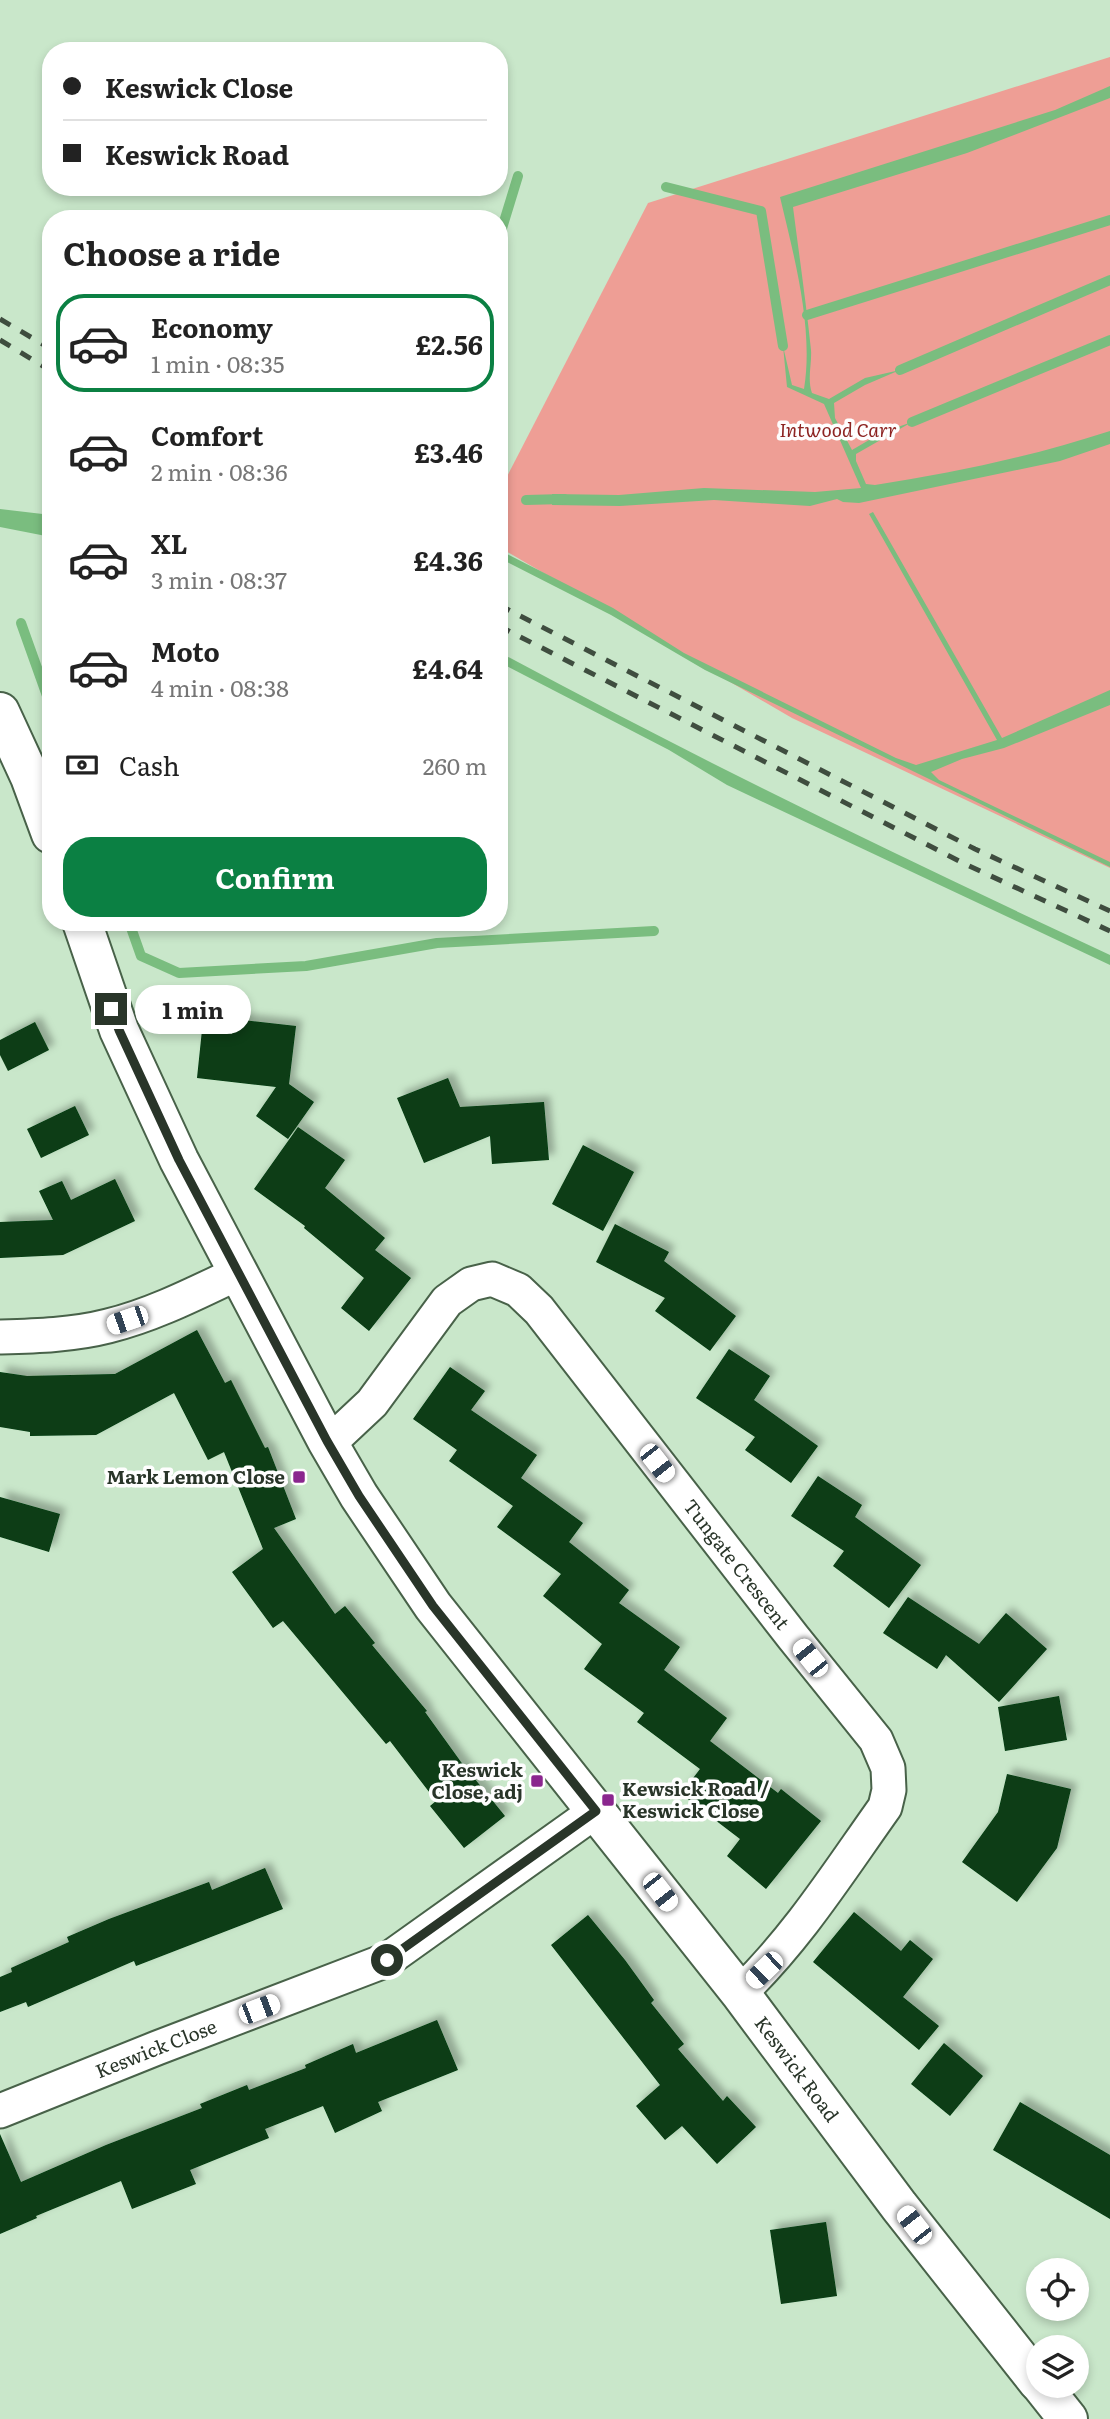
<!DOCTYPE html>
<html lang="en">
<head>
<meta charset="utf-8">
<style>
	:root { --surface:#fff; --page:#f6f6f6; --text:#222; --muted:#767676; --line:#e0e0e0; --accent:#0b8043 }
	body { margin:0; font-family:Literata,serif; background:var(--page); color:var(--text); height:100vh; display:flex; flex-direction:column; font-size:26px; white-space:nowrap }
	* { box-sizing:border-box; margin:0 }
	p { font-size:23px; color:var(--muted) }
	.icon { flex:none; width:38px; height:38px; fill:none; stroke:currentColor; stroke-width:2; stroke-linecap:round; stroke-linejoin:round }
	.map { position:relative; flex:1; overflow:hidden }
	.panel { position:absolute; left:42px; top:210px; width:466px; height:721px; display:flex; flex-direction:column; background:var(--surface); border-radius:28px; box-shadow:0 4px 10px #0003 }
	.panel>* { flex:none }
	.top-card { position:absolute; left:42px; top:42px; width:466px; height:154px; border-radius:28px; box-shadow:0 4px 10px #0003; display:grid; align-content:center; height:154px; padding:0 21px; background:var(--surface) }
	.tools { position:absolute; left:1026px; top:2258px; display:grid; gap:14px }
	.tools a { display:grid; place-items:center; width:63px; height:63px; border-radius:50%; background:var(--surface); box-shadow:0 4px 10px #0003; font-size:35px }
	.end { position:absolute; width:32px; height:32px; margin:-16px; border:9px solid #293529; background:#fff; box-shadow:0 0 0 4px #fff }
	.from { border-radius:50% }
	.bubble { position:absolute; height:49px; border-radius:24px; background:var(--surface); box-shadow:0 4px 10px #0003; font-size:23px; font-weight:700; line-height:49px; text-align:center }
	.car { position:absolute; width:21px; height:42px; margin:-21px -10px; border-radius:9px; box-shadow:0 0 5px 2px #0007; background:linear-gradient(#fff 24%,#345 0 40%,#fff 0 76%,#345 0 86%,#fff 0) }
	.top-card b { display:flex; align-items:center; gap:24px; height:66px; font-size:26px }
	.top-card b+b { border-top:2px solid var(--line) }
	.top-card i { width:18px; height:18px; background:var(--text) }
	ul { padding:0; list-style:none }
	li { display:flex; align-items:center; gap:21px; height:98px; margin:0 14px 10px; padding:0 7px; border:4px solid transparent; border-radius:28px }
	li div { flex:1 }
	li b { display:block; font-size:26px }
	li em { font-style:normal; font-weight:700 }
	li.current { border-color:var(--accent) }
	li>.icon { width:63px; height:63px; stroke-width:1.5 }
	h2 { padding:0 21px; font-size:32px; line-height:84px }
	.pay { display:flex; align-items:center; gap:18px; height:77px; padding:0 21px; font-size:26px }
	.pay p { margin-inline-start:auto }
	.button { display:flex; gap:14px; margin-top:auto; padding:14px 21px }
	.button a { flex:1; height:80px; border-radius:28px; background:var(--accent); color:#fff; font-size:28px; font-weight:700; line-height:80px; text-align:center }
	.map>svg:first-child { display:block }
	.green { fill:#ee9e95 }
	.water { fill:#7abd7f }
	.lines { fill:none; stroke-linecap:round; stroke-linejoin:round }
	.stream { stroke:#7abd7f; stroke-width:10 }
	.building { fill:#073c12; filter:url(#shadow) }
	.street-casing { stroke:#486249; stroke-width:37 }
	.secondary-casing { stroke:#486249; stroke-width:42 }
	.street { stroke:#fff; stroke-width:33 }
	.secondary { stroke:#fff; stroke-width:38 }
	.rail { stroke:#3f4d3f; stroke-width:5; stroke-dasharray:12 12; stroke-linecap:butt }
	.route { stroke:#293529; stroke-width:9 }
	.poi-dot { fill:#8a268e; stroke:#fefefe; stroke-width:2.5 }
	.labels { text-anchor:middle; stroke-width:7; stroke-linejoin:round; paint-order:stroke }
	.park-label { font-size:19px; font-style:italic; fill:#8d2422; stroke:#fefefe }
	.poi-label { font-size:19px; font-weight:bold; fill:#293529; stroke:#fefefe; text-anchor:end }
	.street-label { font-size:19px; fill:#293529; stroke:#fefefe }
</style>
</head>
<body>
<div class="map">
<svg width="1110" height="2419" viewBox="0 0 1110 2419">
	<defs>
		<filter id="shadow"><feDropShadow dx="6" dy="-6" stdDeviation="3.5" flood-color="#0004"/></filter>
	</defs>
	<rect width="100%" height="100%" fill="#c9e7ca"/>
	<!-- green -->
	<path class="green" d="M1110,57V868L792,718L499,547V492L648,203Z"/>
	<!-- water -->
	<g class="water">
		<path d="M1110,86V98L967,153L793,207C799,254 806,302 811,350C812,364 807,379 812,393L829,399L865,378L900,370L865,385L834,403L835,418L852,450L881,433L912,422L856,454V461L866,484L875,485C955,473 1033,456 1110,431V444L1060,461L859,503L843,502L837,499L810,506L714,500L620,506L552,505V494L619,495L704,488L815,492L861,488L824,404L787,387L783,346L792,385L804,389C814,329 794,256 780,197L1055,110Z"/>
		<path d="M0,509L51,515V537L0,527Z"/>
		<path d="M873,512L1002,738L1110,690V705L1004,748L962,759L931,772L939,780L1110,862V867L705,670L611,615L499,558V550L613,608L684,653L896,758L916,765L997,740L869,514Z"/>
		<path d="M499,652C699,760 904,859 1110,955V965L727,785L669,750L499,662Z"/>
	</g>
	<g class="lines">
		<!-- stream -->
		<g class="stream">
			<path d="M666,187L761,211L783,346"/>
			<path d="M499,238L518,176"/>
			<path d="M807,315L1110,220"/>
			<path d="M900,370L1110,280"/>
			<path d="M912,422L1110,340"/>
			<path d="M526,500L564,499"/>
			<path d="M21,623L51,707"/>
			<path d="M129,922L141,956L179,973L306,966L437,943L654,931"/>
		</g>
	</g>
	<!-- building -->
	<g class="building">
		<path d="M234,1019L296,1026L289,1084L314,1102L288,1139L256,1116L276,1087L197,1078L202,1030L232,1034Z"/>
		<path d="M35,1022L49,1050L8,1071L0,1055V1040Z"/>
		<path d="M448,1078L460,1107L544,1102L549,1160L492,1164L490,1136L424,1163L397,1098Z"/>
		<path d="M75,1106L89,1135L41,1158L27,1129Z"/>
		<path d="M298,1127L345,1160L325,1188L385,1238L375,1250L411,1278L369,1331L341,1308L364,1278L304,1228L305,1226L254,1189Z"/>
		<path d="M583,1145L634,1172L603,1231L552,1204Z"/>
		<path d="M115,1179L135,1221L63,1255L0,1258V1222L53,1220L39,1191L62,1181L71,1200Z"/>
		<path d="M615,1224L669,1252L664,1261L736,1316L710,1351L655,1311L665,1298L596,1262Z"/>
		<path d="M197,1330L225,1383L231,1380L265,1448L268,1447L296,1519L274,1528L335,1614L345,1606L375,1643L372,1645L427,1711L425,1712L461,1762L505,1816L464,1848L430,1806L436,1801L390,1741L386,1744L283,1621L273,1628L232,1572L263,1549L224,1452L208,1460L174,1393L96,1435L30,1436V1432L0,1427V1372L27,1376L115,1374Z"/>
		<path d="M729,1349L770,1376L754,1400L818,1446L791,1483L745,1450L755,1437L696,1398Z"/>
		<path d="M450,1367L485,1391L471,1410L537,1455L521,1478L583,1523L569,1542L629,1590L619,1603L680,1647L664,1670L727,1718L710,1741L778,1793L781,1789L821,1821L766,1889L727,1856L740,1839L681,1794L700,1769L637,1722L644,1713L584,1669L602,1644L543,1596L561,1574L497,1527L513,1506L449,1461L457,1450L413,1419Z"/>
		<path d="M818,1476L862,1505L855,1517L921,1565L889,1608L833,1566L844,1551L791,1516Z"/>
		<path d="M0,1497L60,1514L49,1552L0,1537Z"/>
		<path d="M908,1597L979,1644L1006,1613L1047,1649L999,1702L946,1655L937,1669L883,1633Z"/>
		<path d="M1059,1696L1067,1740L1005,1751L998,1707Z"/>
		<path d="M1007,1774L1071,1789L1057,1848L1017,1902L962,1862L998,1812Z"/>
		<path d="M265,1868L283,1909L136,1966L134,1961L28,2007L26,2002L0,2012V1977L12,1972L11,1968L69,1942L67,1937L109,1919L209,1882L212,1890Z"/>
		<path d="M854,1912L901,1951L910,1940L933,1959L903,1997L939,2026L919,2050L813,1962Z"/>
		<path d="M588,1915L625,1960L654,2000L651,2003L684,2044L678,2049L723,2101L727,2096L756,2127L717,2164L682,2126L665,2140L636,2106L660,2085L551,1945Z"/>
		<path d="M437,2020L458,2070L378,2102L382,2111L335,2133L323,2106L265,2129L269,2138L190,2170L196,2184L132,2209L121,2181L36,2216L37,2218L0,2234V2134L21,2182L106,2145L202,2108L200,2104L247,2085L249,2090L306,2068L305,2065L353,2044L356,2053Z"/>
		<path d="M944,2043L983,2076L950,2116L911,2084Z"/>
		<path d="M1020,2102L1110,2155V2219L993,2150Z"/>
		<path d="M826,2222L837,2296L781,2304L770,2230Z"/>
	</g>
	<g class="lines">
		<!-- street casing -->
		<g class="street-casing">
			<g id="street">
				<path d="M0,1337C35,1336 73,1335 108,1326C153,1315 196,1293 238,1273"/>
				<path id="s1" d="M327,1441L340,1433L372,1403L447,1301L471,1284L492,1279L518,1290L539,1310L793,1637L876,1740L888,1768L889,1790L885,1807C838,1873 798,1937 740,1993"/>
				<path id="s2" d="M0,2111L157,2048L387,1960L596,1811"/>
			</g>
		</g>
		<!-- secondary casing -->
		<g class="secondary-casing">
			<g id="secondary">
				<path d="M0,712L30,777L51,834"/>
				<path id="s3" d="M82,922L119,1030L179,1160L327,1441L359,1496L433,1606L740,1993L899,2206L1038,2382"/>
				<path d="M1041,2385L1068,2419"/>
			</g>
		</g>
		<!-- street -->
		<use href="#street" class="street"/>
		<!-- secondary -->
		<use href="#secondary" class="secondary"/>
		<!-- rail -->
		<g class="rail">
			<path d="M0,319L51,349"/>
			<path d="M0,340L51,371"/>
			<path d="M499,605L975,849L1110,911"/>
			<path d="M499,626L967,865L1110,931"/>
		</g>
	</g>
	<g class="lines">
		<!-- route -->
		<path class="route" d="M111,1009L119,1030L179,1160L327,1441L359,1496L433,1606L596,1811L387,1960"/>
	</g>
	<!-- markers -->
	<g class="poi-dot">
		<rect x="292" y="1470" width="14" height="14" rx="3.5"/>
		<rect x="530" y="1774" width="14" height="14" rx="3.5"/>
		<rect x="601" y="1793" width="14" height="14" rx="3.5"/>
	</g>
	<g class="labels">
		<!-- park labels -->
		<g class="park-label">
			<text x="838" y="437">Intwood Carr</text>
		</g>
		<!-- poi labels -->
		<g class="poi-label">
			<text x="285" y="1484">Mark Lemon Close</text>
			<text x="523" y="1777">Keswick<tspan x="523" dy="22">Close, adj</tspan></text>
			<text x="622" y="1796" text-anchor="start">Kewsick Road /<tspan x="622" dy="22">Keswick Close</tspan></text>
		</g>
		<!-- street labels -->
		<g class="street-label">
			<text dy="7" stroke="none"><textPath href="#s1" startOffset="616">Tungate Crescent</textPath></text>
			<text dy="7" stroke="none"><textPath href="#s2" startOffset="168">Keswick Close</textPath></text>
			<text dy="7" stroke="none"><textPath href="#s3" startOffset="1360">Keswick Road</textPath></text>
		</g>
	</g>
</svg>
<div class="tools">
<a><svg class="icon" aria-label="locate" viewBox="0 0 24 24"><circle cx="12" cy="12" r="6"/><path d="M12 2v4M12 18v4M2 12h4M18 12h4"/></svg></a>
<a><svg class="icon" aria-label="layers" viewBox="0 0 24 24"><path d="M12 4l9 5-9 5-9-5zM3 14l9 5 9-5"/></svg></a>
</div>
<i class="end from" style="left:387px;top:1960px"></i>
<i class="end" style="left:111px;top:1009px"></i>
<div class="bubble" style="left:135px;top:985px;width:116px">1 min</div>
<i class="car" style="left:127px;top:1320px;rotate:251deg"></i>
<i class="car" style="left:657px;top:1463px;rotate:142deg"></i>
<i class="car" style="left:810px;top:1658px;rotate:321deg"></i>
<i class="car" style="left:660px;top:1892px;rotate:142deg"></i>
<i class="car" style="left:764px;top:1970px;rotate:226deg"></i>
<i class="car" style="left:259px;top:2009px;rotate:69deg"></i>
<i class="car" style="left:914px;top:2225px;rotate:322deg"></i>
<div class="top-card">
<b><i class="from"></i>Keswick Close</b>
<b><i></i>Keswick Road</b>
</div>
<section class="panel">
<h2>Choose a ride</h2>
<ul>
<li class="current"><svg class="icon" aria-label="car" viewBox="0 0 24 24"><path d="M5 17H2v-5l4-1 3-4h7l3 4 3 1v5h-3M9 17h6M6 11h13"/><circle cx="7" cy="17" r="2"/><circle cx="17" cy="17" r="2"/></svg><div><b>Economy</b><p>1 min · 08:35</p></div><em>£2.56</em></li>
<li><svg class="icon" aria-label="car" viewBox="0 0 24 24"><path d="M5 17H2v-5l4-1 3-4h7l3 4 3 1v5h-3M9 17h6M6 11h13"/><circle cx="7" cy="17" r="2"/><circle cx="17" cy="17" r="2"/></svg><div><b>Comfort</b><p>2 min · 08:36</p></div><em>£3.46</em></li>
<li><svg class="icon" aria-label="car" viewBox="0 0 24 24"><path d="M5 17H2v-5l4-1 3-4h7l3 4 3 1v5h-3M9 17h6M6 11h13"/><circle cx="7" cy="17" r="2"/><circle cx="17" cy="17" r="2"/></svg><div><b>XL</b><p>3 min · 08:37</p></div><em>£4.36</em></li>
<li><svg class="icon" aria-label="car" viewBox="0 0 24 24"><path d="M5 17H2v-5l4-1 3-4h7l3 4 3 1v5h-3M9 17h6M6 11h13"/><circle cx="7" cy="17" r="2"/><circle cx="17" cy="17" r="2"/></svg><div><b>Moto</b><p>4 min · 08:38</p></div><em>£4.64</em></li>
</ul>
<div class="pay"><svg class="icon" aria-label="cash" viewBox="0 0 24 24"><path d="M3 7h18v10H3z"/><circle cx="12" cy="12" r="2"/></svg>Cash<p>260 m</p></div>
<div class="button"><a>Confirm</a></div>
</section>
</div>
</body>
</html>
